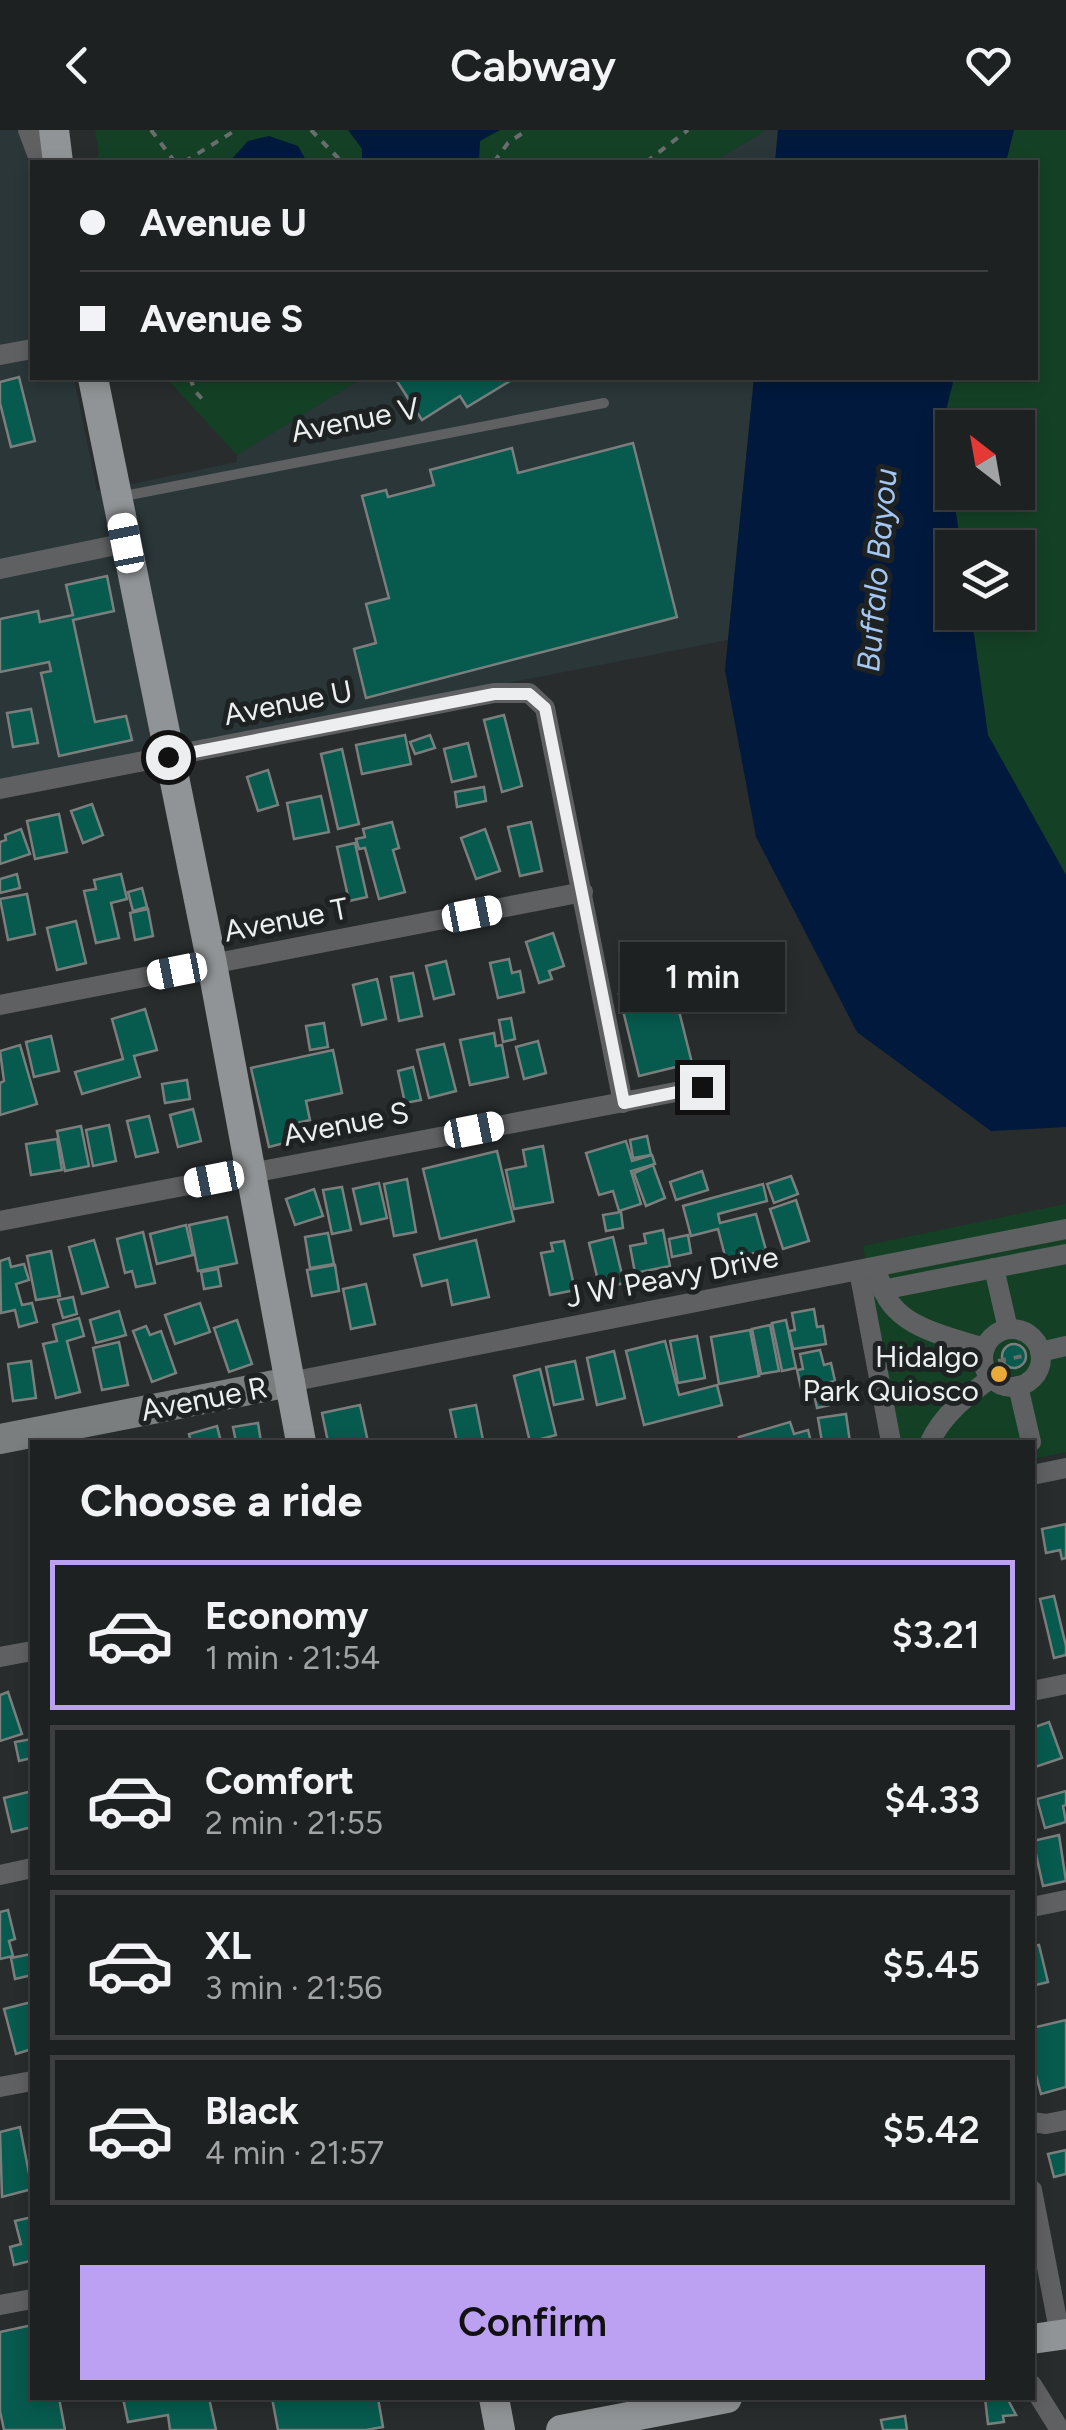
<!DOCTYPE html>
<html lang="en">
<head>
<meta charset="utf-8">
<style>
	:root { --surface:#1e2121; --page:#2b2e2e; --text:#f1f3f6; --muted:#a1a3a5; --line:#3c3e3f; --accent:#bca0f2 }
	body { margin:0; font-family:Figtree,sans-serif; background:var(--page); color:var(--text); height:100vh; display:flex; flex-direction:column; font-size:38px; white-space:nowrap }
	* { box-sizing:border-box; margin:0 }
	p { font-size:32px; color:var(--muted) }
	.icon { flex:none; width:55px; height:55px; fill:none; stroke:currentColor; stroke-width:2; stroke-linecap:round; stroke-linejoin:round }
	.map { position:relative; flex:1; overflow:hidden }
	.drawer { position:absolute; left:30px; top:1310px; width:1005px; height:960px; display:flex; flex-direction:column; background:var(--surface); border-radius:0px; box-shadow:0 5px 15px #0003,0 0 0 2px var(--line) }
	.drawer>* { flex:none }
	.top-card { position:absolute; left:30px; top:30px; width:1008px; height:220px; border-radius:0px; box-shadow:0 5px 15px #0003,0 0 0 2px var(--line); display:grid; align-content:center; height:220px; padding:0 50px; background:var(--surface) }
	.needle { width:65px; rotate:329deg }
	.buttons { position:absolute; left:935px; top:280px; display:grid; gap:20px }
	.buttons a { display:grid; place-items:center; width:100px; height:100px; border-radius:0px; background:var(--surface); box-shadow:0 5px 15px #0003,0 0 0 2px var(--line); font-size:50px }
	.end { position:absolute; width:45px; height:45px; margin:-22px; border:12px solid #eceeef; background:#111; box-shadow:0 0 0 5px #111 }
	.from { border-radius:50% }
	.bubble { position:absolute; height:70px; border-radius:0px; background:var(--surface); box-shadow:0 5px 15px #0003,0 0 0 2px var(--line); font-size:32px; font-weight:600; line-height:70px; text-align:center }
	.car { position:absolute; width:30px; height:60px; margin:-30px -15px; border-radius:12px; box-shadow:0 0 8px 2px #0007; background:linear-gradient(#fff 24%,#345 0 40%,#fff 0 76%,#345 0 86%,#fff 0) }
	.top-card b { display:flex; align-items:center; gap:35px; height:95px; font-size:38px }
	.top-card b+b { border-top:2px solid var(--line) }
	.top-card i { width:25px; height:25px; background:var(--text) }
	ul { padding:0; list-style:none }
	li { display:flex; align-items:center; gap:30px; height:150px; margin:0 20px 15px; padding:0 30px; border:5px solid var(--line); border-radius:0px }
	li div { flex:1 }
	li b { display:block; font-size:38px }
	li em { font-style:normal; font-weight:600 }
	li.active { border-color:var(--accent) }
	li>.icon { width:90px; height:90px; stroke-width:1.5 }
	h2 { padding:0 50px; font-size:45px; line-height:120px }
	.action { display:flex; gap:20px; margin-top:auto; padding:20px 50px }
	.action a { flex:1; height:115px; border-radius:0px; background:var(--accent); color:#111; font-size:40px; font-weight:600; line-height:115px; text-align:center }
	header { display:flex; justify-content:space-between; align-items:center; height:130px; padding:0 50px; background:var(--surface); font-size:45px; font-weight:600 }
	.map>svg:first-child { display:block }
	.built { fill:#2a3638 }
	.green { fill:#144126 }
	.water { fill:#00193c }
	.building { fill:#075a4e; stroke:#7a7f7e; stroke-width:2.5 }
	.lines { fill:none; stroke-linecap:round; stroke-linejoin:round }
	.path { stroke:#6a6d6e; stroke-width:4; stroke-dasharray:8 8; stroke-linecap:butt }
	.lane { stroke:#5e6061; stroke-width:10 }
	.street { stroke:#5e6061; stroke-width:20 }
	.secondary { stroke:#7b7e7f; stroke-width:30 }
	.primary { stroke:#919496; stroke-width:30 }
	.route { stroke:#eceeef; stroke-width:12 }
	.poi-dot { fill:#eaaa39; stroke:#1e2223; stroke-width:4 }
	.labels { text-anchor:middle; stroke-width:10; stroke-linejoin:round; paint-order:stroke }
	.street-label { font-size:30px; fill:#eceeef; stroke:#1e2223 }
	.poi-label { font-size:30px; fill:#eceeef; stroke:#1e2223; text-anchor:end }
	.water-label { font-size:32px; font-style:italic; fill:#a4c6f3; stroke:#1e2223 }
</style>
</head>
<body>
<header><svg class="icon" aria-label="back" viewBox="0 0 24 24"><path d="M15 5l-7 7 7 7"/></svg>Cabway<svg class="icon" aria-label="heart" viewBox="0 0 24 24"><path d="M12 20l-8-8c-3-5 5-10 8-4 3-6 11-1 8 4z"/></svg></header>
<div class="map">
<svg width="1066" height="2300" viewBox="0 0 1066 2300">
	<rect width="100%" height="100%" fill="#282c2c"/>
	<!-- built -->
	<g class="built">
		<path d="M0,0H20L32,46V248H74L97,361L237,332V325L362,248H754L728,510L0,652Z"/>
		<path d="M766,0H778L775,32H713Z"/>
	</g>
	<!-- green -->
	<g class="green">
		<path d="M95,0H766L713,32H95L99,23Z"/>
		<path d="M1014,0H1066V745L988,605L971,483L1018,482V418L961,417L953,363L1018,362V298H952V356L943,293L954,248H1035V32H1006Z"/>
		<path d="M166,248H362L237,325Z"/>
		<path d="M1066,1074V1322L1033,1329L1032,1312H898L863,1116Z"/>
	</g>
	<!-- water -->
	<g class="water">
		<path d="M348,0H500L480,11L479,32H362V19Z"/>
		<path d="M778,0H1014L1006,32H775Z"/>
		<path d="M269,6L298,16L307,32H229L248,11Z"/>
		<path d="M754,248H954L943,293L961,417L952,418V482L971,483L988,605L1066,745V997L991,1001L857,902L756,707L725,540Z"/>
	</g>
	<!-- building -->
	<g class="building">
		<path d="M19,247L35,311L11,317L0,273V252Z"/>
		<path d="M395,248H515L467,277L460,266L422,290Z"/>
		<path d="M633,313L677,487L366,568L354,519L376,513L366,474L389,468L362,366L386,360L388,367L434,355L430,340L512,318L518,343Z"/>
		<path d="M107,446L114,481L73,490L95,592L126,586L132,610L59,626L41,543L51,541L49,532L0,542V489L38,481L40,492L73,485L66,455Z"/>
		<path d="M31,579L38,613L13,617L7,583Z"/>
		<path d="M504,585L522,656L502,662L484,590Z"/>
		<path d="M405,605L411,634L362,644L356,615Z"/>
		<path d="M430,605L435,618L415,624L410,612Z"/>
		<path d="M468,613L476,646L452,652L444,619Z"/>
		<path d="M342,619L359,694L338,699L321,624Z"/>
		<path d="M268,640L278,675L258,681L247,647Z"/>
		<path d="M484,657L486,671L457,677L455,662Z"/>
		<path d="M321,666L329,702L294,709L287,673Z"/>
		<path d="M92,674L103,705L83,713L71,681Z"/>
		<path d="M59,684L67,722L35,729L27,691Z"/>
		<path d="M392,692L399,718L393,720L405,762L379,769L365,718L359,719L356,709L365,707L363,699Z"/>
		<path d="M531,692L542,741L520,746L508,697Z"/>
		<path d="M21,699L30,724L0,734V712L6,710L5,705Z"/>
		<path d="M485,699L500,741L476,749L461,708Z"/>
		<path d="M355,713L367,767L349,771L337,717Z"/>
		<path d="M17,744L20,758L0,763V749Z"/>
		<path d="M121,744L127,769L111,773L119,808L96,813L84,761L96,759L94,750Z"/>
		<path d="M142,758L147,777L133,781L128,762Z"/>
		<path d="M27,764L35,804L8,810L0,769Z"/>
		<path d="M148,779L153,806L135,810L130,783Z"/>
		<path d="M76,791L86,833L57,840L47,798Z"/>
		<path d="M553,803L564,836L549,841L552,849L539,853L526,812Z"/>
		<path d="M655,820L663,854L680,850L687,879L679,881L692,933L639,946L619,864L641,858L633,826Z"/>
		<path d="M509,829L512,843L520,841L524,862L498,868L490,833Z"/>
		<path d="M446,831L454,864L434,869L426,836Z"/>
		<path d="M413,843L422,886L399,891L391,847Z"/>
		<path d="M377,849L386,889L362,895L353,855Z"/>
		<path d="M145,879L157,920L134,926L140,947L82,964L75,942L123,929L112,889Z"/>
		<path d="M511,888L515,909L503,912L499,890Z"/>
		<path d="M324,893L328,917L310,920L306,896Z"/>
		<path d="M494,903L496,916L502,915L508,947L470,955L460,910Z"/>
		<path d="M51,906L59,941L34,947L26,912Z"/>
		<path d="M538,911L546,943L524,949L516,917Z"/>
		<path d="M444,914L456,961L429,968L417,920Z"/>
		<path d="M20,915L37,974L0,985V953L4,951L0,921Z"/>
		<path d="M333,920L342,963L306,971L310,990L288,995L292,1011L269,1017L251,938Z"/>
		<path d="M413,937L421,970L405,973L398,941Z"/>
		<path d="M187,950L190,969L165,973L162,954Z"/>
		<path d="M193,979L201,1011L178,1017L170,985Z"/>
		<path d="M149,986L158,1022L136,1027L127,991Z"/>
		<path d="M109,995L116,1031L93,1036L86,1000Z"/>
		<path d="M81,996L89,1036L65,1041L57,1001Z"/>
		<path d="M647,1006L651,1025L633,1028L630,1010Z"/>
		<path d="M57,1009L62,1040L31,1045L26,1014Z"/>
		<path d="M626,1011L632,1031L652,1025L655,1034L631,1041L641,1074L619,1081L613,1061L599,1065L586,1023Z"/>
		<path d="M543,1016L553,1072L514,1079L506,1040L526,1036L523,1020Z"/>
		<path d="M497,1021L514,1091L440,1109L423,1039Z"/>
		<path d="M653,1035L665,1068L646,1076L634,1043Z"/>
		<path d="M702,1041L708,1060L676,1070L670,1052Z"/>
		<path d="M791,1046L798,1064L774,1073L767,1054Z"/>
		<path d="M407,1049L416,1102L394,1106L384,1054Z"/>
		<path d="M379,1053L387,1088L361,1094L353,1059Z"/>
		<path d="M763,1054L767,1071L718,1084L720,1093L756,1084L766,1120L726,1130L718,1099L691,1106L683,1076Z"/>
		<path d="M342,1057L351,1100L332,1104L323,1060Z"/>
		<path d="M314,1059L323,1086L295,1095L286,1069Z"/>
		<path d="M796,1070L809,1111L783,1119L770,1079Z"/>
		<path d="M621,1082L623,1098L606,1101L603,1085Z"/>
		<path d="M227,1087L237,1133L198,1141L189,1095Z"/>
		<path d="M186,1095L193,1125L157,1134L150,1104Z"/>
		<path d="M663,1100L670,1136L635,1143L630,1116L646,1113L644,1104Z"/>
		<path d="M143,1102L155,1153L136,1157L132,1141L125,1143L117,1109Z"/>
		<path d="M328,1103L334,1134L310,1138L305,1107Z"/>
		<path d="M688,1105L691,1123L672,1127L669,1109Z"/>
		<path d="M613,1107L624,1153L600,1159L589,1113Z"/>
		<path d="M94,1110L108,1157L82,1164L69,1117Z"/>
		<path d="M476,1110L489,1167L452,1175L447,1150L422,1156L414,1125Z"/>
		<path d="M564,1111L575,1160L550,1165L541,1123L553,1121L551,1113Z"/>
		<path d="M51,1121L60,1166L36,1170L27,1126Z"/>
		<path d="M9,1128L11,1137L24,1134L29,1150L16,1154L22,1175L32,1173L37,1192L19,1197L15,1180L1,1183L0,1131Z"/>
		<path d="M335,1135L339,1161L312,1166L307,1140Z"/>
		<path d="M218,1139L221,1156L204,1159L201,1142Z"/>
		<path d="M366,1154L375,1194L351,1199L343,1159Z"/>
		<path d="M73,1167L77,1184L63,1188L58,1170Z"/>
		<path d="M200,1173L210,1202L175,1214L165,1185Z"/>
		<path d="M814,1179L817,1197L823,1196L826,1214L793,1219L789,1201L795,1200L792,1183Z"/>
		<path d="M119,1181L126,1205L96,1213L90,1190Z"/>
		<path d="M79,1188L84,1206L67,1211L80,1262L56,1268L43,1214L57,1211L53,1195Z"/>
		<path d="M237,1190L252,1234L229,1242L214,1198Z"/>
		<path d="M786,1190L796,1238L782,1241L772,1193Z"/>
		<path d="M770,1195L779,1241L761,1244L752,1199Z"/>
		<path d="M146,1196L150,1205L161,1201L176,1243L152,1252L133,1201Z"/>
		<path d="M750,1200L759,1246L719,1254L711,1207Z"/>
		<path d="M697,1206L705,1248L678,1253L670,1211Z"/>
		<path d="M665,1211L679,1265L717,1255L722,1275L644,1295L626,1221Z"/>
		<path d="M119,1212L128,1255L102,1260L93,1218Z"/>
		<circle cx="1014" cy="1226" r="12"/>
		<path d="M820,1220L824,1235L831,1233L835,1251L801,1258L797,1240L803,1239L800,1224Z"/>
		<path d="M614,1221L625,1268L597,1275L587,1228Z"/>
		<path d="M31,1231L36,1268L13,1271L8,1234Z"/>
		<path d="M575,1231L583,1269L554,1275L546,1237Z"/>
		<path d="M540,1239L556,1305L530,1312L514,1246Z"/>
		<path d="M834,1259L838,1273L817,1278L814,1264Z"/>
		<path d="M360,1275L368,1312H328L322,1283Z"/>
		<path d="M476,1275L483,1310L457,1312L450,1280Z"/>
		<path d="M846,1284L850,1312H822L818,1288Z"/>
		<path d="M790,1292L794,1304L808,1300L811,1312H741L739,1307Z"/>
		<path d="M258,1293L261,1312H236L233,1297Z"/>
		<path d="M217,1296L221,1312H191L189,1304Z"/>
		<path d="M1066,1394V1428L1062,1429L1060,1420L1046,1423L1042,1399Z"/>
		<path d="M1054,1466L1066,1516V1525L1054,1528L1040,1469Z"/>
		<path d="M8,1562L22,1604L0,1611V1565Z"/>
		<path d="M1049,1592L1062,1628L1032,1638V1598Z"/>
		<path d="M32,1609V1628L19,1631L15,1612Z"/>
		<path d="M32,1661V1697L12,1702L4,1668Z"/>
		<path d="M1066,1661V1675L1063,1676L1066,1692L1045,1698L1037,1669Z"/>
		<path d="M1059,1705L1066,1751L1043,1756L1033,1711Z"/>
		<path d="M8,1780L15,1809L9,1811L13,1826L0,1829V1782Z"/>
		<path d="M1039,1815L1048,1852L1032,1856V1816Z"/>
		<path d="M31,1824L32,1845L15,1849L11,1828Z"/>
		<path d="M31,1872L32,1919L16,1924L4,1879Z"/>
		<path d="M1066,1890V1957L1041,1964L1032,1930V1898Z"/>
		<path d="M20,1997L32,2059L2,2067L0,2002Z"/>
		<path d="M1066,2020V2044L1054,2047L1048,2024Z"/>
		<path d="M32,2087V2139L30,2131L14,2135L10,2117L21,2114L15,2091Z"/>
		<path d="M32,2195V2268H59L65,2300H4L0,2281V2202Z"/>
		<path d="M123,2268H209L216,2300H170L168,2285L128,2292Z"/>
		<path d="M272,2268H378L383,2297L366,2300H278Z"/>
		<path d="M985,2268H1007L1016,2285L1003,2286L1004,2292L988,2294Z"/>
		<path d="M905,2286L907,2300H883L881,2290Z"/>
	</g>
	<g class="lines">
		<!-- path -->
		<g class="path">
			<path d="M151,0L175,32"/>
			<path d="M311,0L342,32"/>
			<path d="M184,32L236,0"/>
			<path d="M494,32L508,13L527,0"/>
			<path d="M646,32L688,0"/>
			<path d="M190,248L195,261L203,270L200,275"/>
			<path d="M998,1231L1023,1226"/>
		</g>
		<!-- lane -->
		<path class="lane" d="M119,367L604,273"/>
		<!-- street -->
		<g class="street">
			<path d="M28,0L40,32"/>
			<path d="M0,225L32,219"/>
			<path d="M0,439L126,413"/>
			<path d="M0,659L494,563H529L545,578L623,973"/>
			<path d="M0,875L583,762"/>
			<path d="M0,1091L702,957"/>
			<path d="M994,1138L1008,1199"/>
			<path d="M859,1141L891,1312"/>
			<path d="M880,1150C890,1197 946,1206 985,1218"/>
			<path d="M882,1160L1066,1124"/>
			<circle cx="1012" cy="1228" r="29"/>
			<path d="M1040,1222L1066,1216"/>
			<path d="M290,1252L1066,1099"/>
			<path d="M1018,1256L1031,1312"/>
			<path d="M930,1312C943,1284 967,1266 991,1248"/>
			<path d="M1032,1345L1066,1338"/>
			<path d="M0,1527L32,1521"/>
			<path d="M1032,1561L1066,1554"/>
			<path d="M0,1745L32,1738"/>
			<path d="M1032,1777L1066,1770"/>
			<path d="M0,1957L32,1951"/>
			<path d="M1032,1992L1046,1994L1066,1990"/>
			<path d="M1032,2060L1060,2205"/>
			<path d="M0,2175L32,2169"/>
			<path d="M1032,2255L1060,2300"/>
		</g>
		<!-- secondary -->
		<path class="secondary" d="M0,1309L290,1252"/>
		<!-- primary -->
		<g class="primary">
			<path d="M54,0L58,32"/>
			<path d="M93,248L212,834L301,1312"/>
			<path d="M1032,2209L1066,2204"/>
			<path d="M494,2268L500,2300"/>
			<path d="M561,2300L727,2268"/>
		</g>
	</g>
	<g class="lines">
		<!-- route -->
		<path class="route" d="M168,627L494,564H529L545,578L624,973L702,957"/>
	</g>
	<!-- markers -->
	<circle class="poi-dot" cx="999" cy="1244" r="10"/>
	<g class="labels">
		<!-- street labels -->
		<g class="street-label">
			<text transform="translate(355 290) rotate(-11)" y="10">Avenue V</text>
			<text transform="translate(288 573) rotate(-11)" y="10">Avenue U</text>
			<text transform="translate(286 790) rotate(-11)" y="10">Avenue T</text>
			<text transform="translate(346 994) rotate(-11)" y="10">Avenue S</text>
			<text transform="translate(672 1147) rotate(-11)" y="10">J W Peavy Drive</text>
			<text transform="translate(204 1269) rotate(-11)" y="10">Avenue R</text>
		</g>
		<!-- poi labels -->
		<g class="poi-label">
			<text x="979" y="1237">Hidalgo<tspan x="979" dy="34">Park Quiosco</tspan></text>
		</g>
		<!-- water labels -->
		<g class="water-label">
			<text transform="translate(877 440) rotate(-85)" y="11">Buffalo Bayou</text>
		</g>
	</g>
</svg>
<div class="buttons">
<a><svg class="needle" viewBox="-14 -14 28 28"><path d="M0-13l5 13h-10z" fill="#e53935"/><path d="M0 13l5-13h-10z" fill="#a1a3a5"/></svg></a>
<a><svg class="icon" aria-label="layers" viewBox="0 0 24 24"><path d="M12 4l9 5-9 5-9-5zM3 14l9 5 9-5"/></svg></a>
</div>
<i class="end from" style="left:168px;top:627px"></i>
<i class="end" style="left:702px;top:957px"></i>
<div class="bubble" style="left:620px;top:812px;width:165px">1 min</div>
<i class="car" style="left:126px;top:413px;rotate:349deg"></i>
<i class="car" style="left:472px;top:784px;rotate:79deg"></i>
<i class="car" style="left:177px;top:841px;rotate:259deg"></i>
<i class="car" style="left:474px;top:1000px;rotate:79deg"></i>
<i class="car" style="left:214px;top:1049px;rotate:259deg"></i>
<div class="top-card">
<b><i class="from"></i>Avenue U</b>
<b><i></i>Avenue S</b>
</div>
<section class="drawer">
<h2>Choose a ride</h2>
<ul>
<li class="active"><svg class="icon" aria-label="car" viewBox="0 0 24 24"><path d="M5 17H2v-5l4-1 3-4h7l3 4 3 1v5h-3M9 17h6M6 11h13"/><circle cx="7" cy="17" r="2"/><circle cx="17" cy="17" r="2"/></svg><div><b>Economy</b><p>1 min · 21:54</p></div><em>$3.21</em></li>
<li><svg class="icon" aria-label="car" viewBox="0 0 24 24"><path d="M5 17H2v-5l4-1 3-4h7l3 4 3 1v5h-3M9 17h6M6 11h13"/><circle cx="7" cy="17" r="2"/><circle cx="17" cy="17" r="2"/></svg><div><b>Comfort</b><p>2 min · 21:55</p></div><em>$4.33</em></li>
<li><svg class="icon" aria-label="car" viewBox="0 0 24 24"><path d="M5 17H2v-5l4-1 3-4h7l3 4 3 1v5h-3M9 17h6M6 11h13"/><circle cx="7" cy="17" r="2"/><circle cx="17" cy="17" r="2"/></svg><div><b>XL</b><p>3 min · 21:56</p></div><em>$5.45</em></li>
<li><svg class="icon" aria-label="car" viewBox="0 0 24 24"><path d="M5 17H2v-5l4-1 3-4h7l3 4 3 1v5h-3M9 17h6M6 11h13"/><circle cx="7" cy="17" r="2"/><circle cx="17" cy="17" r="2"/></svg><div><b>Black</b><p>4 min · 21:57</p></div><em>$5.42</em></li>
</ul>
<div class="action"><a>Confirm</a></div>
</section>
</div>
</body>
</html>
